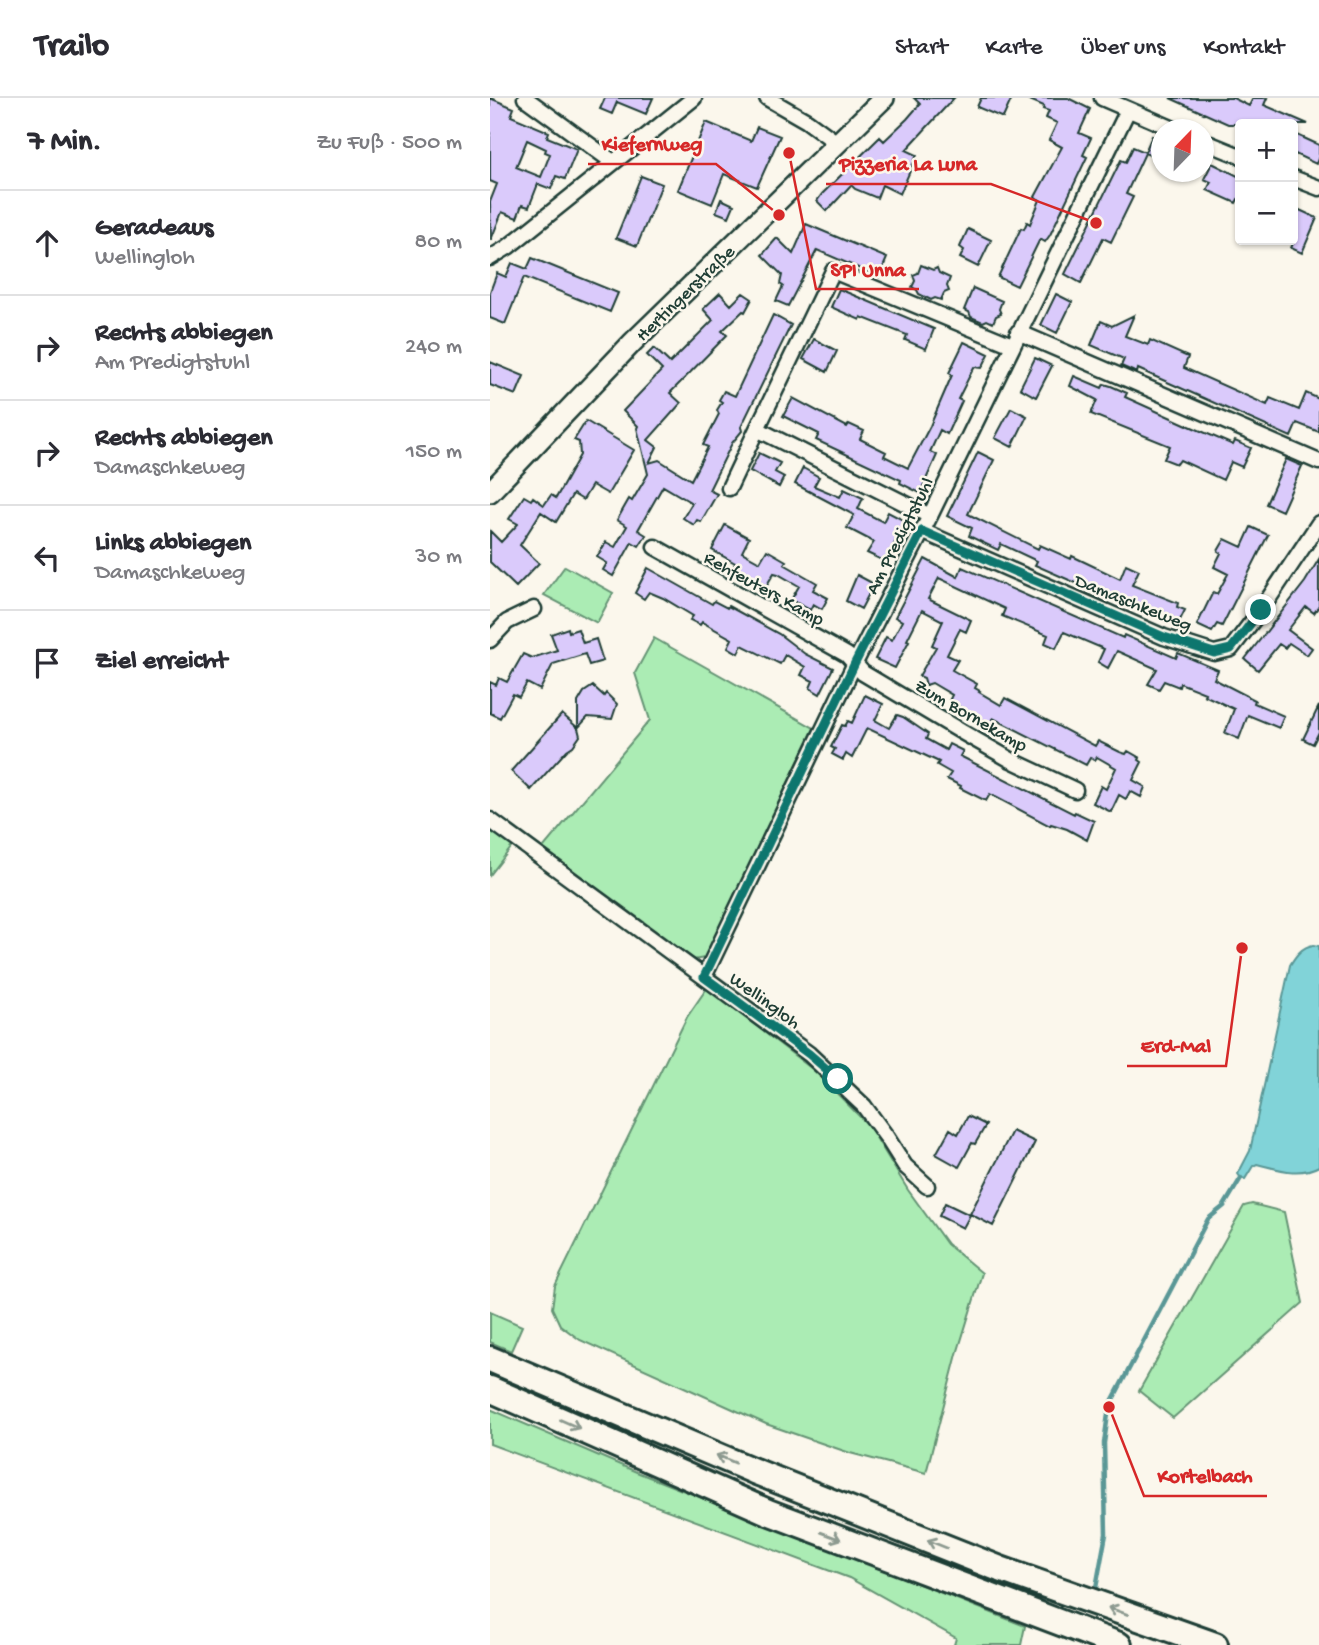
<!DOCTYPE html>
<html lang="de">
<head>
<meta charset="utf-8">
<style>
	:root { --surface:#fff; --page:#f7f7f7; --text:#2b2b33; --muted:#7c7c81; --line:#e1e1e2 }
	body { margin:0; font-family:"Gochi Hand",sans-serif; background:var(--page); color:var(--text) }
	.controls { position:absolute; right:21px; top:21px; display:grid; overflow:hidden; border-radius:7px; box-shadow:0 2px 5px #0004 }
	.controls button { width:63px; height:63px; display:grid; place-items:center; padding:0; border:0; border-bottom:2px solid var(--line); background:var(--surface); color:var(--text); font:35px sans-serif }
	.compass { position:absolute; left:661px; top:21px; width:63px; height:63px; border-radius:50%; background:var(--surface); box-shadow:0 2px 5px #0004; rotate:23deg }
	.stop { position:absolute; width:21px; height:21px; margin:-16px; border:5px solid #0f766e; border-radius:50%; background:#fff }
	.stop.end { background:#0f766e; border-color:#fff; box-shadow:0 2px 7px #0008 }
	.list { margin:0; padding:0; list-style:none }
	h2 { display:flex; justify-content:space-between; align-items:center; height:91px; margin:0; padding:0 28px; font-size:30px }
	h2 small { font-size:23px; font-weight:400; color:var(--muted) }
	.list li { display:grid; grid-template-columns:46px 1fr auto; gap:21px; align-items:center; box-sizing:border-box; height:105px; padding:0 28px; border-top:2px solid var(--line) }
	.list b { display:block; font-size:26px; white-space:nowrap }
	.list p { margin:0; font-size:23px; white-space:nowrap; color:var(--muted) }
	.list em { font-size:23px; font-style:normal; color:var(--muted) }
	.icon { flex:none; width:38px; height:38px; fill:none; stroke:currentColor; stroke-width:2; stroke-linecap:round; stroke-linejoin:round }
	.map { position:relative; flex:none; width:829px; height:1547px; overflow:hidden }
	header { display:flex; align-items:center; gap:42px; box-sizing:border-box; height:98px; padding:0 35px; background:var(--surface); border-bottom:2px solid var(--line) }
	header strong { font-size:33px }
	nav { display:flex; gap:38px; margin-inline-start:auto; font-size:24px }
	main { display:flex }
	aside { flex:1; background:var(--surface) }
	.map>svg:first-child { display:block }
	.green { fill:#abecb4; stroke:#659474; stroke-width:2 }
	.water { fill:#81d3d8; stroke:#5a9796; stroke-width:2 }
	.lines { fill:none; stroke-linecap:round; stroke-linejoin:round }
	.stream { stroke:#5a9796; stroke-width:4.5 }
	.building { fill:#dacafb; stroke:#1f3d34; stroke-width:2; fill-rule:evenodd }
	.street-casing { stroke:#1f3d34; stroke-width:19 }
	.secondary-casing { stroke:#1f3d34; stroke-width:24 }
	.highway-casing { stroke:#1f3d34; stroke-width:30 }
	.street { stroke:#fbf7ec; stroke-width:14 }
	.secondary { stroke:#fbf7ec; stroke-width:19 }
	.highway { stroke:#fbf7ec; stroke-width:24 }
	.oneway { stroke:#8d9a90 }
	.route { stroke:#0f766e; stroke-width:9 }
	.labels { text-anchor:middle; stroke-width:5; stroke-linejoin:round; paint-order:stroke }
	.street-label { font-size:19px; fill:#1f3d34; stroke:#fbf7ec }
	.leader { fill:none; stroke:#d62828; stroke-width:2.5 }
	.callout-dot { fill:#d62828; stroke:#fbf7ec; stroke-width:2.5 }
	.callout-label { font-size:21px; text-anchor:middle; font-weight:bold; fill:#d62828; stroke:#fbf7ec; stroke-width:5; stroke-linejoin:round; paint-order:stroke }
</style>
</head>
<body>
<header>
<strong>Trailo</strong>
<nav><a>Start</a><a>Karte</a><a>Über uns</a><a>Kontakt</a></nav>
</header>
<main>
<aside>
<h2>7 Min.<small>Zu Fuß · 500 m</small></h2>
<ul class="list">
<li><svg class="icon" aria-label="ahead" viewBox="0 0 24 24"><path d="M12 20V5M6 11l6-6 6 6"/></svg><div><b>Geradeaus</b><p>Wellingloh</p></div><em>80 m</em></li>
<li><svg class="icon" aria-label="right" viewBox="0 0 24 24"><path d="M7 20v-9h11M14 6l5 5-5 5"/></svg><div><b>Rechts abbiegen</b><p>Am Predigtstuhl</p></div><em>240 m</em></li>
<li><svg class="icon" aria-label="right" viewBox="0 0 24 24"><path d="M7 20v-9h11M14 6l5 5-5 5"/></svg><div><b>Rechts abbiegen</b><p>Damaschkeweg</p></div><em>150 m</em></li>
<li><svg class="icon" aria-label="left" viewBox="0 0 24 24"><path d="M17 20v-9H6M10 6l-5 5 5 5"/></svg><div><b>Links abbiegen</b><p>Damaschkeweg</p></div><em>30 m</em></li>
<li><svg class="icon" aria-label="arrive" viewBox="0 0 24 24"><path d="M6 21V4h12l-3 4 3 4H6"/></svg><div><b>Ziel erreicht</b></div></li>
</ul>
</aside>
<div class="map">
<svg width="829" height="1547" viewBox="0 0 829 1547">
	<rect width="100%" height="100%" fill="#fbf7ec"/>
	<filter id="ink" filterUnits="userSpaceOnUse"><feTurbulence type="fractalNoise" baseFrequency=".0143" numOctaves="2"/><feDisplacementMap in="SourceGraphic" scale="14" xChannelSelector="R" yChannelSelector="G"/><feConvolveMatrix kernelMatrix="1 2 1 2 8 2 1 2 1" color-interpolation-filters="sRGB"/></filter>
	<g filter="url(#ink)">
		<path class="green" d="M75 468 123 495 107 525 54 497Z
			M164 540 324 630 215 860 203 862 53 750 160 622 145 575Z
			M0 728 24 746 0 777Z
			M217 890 326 974 379 1028 418 1092 457 1146 492 1175 467 1256 436 1375 360 1355 276 1326 90 1242 70 1227 62 1210 65 1188 197 919Z
			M762 1106 794 1114 813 1205 683 1320 649 1293 754 1108Z
			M0 1214 32 1228 21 1253 0 1244Z
			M0 1311 149 1375 535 1528 531 1547H464L466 1540 359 1480 0 1346Z"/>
		<path class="water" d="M823 847 829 848V1068C809 1079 788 1071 767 1066L763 1068 755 1081 751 1080 748 1076 760 1053 800 867C806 857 812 849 823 847Z"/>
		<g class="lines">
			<path class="stream" d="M605 1495 616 1436 614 1345 619 1309 718 1121 734 1108 751 1080"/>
		</g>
		<path class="building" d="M0 0 24 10 21 18 59 34 57 39 87 51 75 81 66 78 61 91 48 86 39 109 32 107 27 120 12 114 1 142 0 104 7 86 0 83ZM37 42 56 51 55 54 60 56 51 79 26 69Z
			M115 0H163L156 16 127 4 122 16 110 11Z
			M424 0H464L416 52 427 57 410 96 392 87 387 100 365 91 361 87 337 113 327 103 332 96 390 39 394 43 417 21 430 6Z
			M491 0H522L513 20 487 9Z
			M535 0H578L600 11 589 35 601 40 593 57 597 59 560 137 555 144 550 141 527 188 508 179 531 130 534 131 537 124 540 126 550 102 545 99 572 49 559 42 567 25 556 20 559 13 553 11 554 8Z
			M680 0H743L759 8 763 0H777L774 7 818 26H738Z
			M216 24 261 43 267 29 290 38 267 89 234 76 222 106 188 92Z
			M803 35 829 47V58L826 66 803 55Z
			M662 38 671 42V62L655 55 636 96 643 99 621 144 613 140 591 185 575 176 631 62 636 64 643 49 655 54Z
			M722 65 750 79V102L748 101 746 105 717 92 721 84 714 81Z
			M151 78 172 86 147 148 126 140Z
			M231 101 244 107 239 119 226 114Z
			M803 109 827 120 812 155 801 150 807 136 803 134Z
			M316 126 397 160 389 179 327 152 298 208 286 203 293 188 290 186 292 177 272 157 287 140 303 156Z
			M478 131 501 142 488 169 470 160 474 152 470 149Z
			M42 160 128 195 120 214 34 179 15 226 0 220V194L7 175 16 179 22 165 37 171Z
			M431 167 443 172 447 170 449 175 460 180 457 188 459 193 454 195 451 202 445 200 441 202 429 196 427 192 422 189 425 183 423 177 428 175Z
			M483 190 512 203 509 211 511 216 506 218 503 225 497 222 493 224 481 219 479 214 474 212Z
			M349 191 444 231 436 251 415 242 417 237 371 219 370 222 341 209Z
			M230 195 241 207 253 195 262 201 255 214 253 213 232 233 237 237 180 295 191 305 158 342 167 349 159 365 169 362 201 382 218 349 213 347 229 316 227 312 232 304 229 302 234 293 245 298 283 217 301 227 251 329 252 333 242 345 219 392 227 396 211 424 207 422 204 427 193 420 202 405 173 388 148 432 156 437 149 448 142 444 123 478 113 472 117 465 107 459 116 444 125 449 137 428 127 422 139 401 142 403 158 376 147 330 148 328 133 313 172 272 157 257 164 250 180 265 223 222 213 211Z
			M566 196 582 204 567 235 551 227Z
			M644 217 635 238 658 247 660 242 698 259 694 270 777 307 780 300 809 312 816 295 829 301V334L807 325 801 339 648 271 647 275 631 268 634 261 601 247 611 223 622 228Z
			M324 241 347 253 337 274 313 261Z
			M474 244 499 256 492 270 484 269 468 301 472 303 457 336 450 332 440 354 447 357 430 395 410 385 411 382 326 342 329 336 293 318 303 300 357 329 359 326 374 333 370 341 396 354 394 358 418 370 440 328 462 277 459 275Z
			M545 260 562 268 546 299 530 290Z
			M0 264 34 278 26 297 0 287Z
			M584 278 612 290 614 286 621 288 637 295 635 299 695 326 743 347 745 343 761 350 752 369 741 364 733 382 690 362 687 366 674 361 680 348 601 316 607 302 580 288Z
			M521 310 537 318 522 349 505 340Z
			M96 323 144 352 118 396 102 387 93 402 83 396 66 424 51 414 30 447 49 465 26 489 0 464V433L11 444 28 426 19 421 34 398 41 402 43 399 54 407 61 397 66 400 90 357 89 344 84 342Z
			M488 354 504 362 478 416 548 451 550 447 581 461 582 458 630 481 636 466 649 472 642 487 688 505 687 509 695 512 689 524 681 521 680 524 653 513 652 514 545 467 547 463 511 446 508 452 479 438 482 430 457 418Z
			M269 355 290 365 285 374 294 379 289 389 260 373Z
			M796 361 812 368 792 413 776 406Z
			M313 370 329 379 324 388 350 399 354 391 373 400 368 411 393 424 398 414 415 423 396 464 377 455 384 444 357 430 364 417 305 386Z
			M235 427 259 440 252 454 270 464 277 452 296 463 294 466 327 485 323 492 338 500 332 511 323 506 320 512 301 502 309 488 288 476 284 475 275 490 243 470 245 465 222 452Z
			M761 429 778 437 732 528 727 526 722 534 707 527 723 494 727 496 738 476 724 469 731 455 728 453 735 441 752 449Z
			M435 461 468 479 472 469 633 540 634 537 686 560 688 555 728 572 724 581 765 602 764 605 794 618 789 630 758 617 749 641 735 635 744 611 714 597 715 595 690 585 689 589 674 583 669 591 658 586 667 571 627 553 618 570 608 564 614 551 574 534 566 550 555 545 558 537 512 518 515 511 449 480 438 501 481 522 476 534 470 531 457 557 468 562 462 572 487 586 485 590 490 593 489 594 511 607 515 600 605 648 608 643 630 654 636 656 638 653 650 660 649 662 652 664 643 682 655 689 651 699 640 693 636 701 629 697 621 714 603 705 611 688 616 691 626 670 607 659 605 662 600 660 596 667 503 620 500 626 459 603 462 597 442 585 436 587 434 580 429 578 446 549 442 547 453 523 432 512 417 542 419 543 405 570 385 561 396 539 402 542 412 523 405 519Z
			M829 461V508L824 515 816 509 798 532 822 550 817 557 799 545 795 550 789 546 768 572 755 561 815 484Z
			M158 470 222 506 224 503 237 510 238 508 289 536 315 556 343 570 330 596 320 590 323 583 311 577 315 569 295 557 290 566 252 547 248 555 238 549 242 541 212 524 210 527 200 522 203 518 173 500 159 494 154 501 145 495Z
			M367 477 384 486 371 511 356 503Z
			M78 530 79 534 88 531 93 545 106 541 113 563 99 567 95 556 63 566 50 592 37 585 29 599 23 596 10 620 0 615V584L6 587 9 580 17 584 33 556 42 560 67 552 61 536Z
			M103 588 114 598 116 595 127 606 122 621 98 619 88 630V604L94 594Z
			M375 597 393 606 385 622 399 630 407 617 413 619 438 636 436 641 456 652 459 646 473 653 470 658 584 716 585 714 604 723 597 742 577 731 561 726 560 728 500 696 496 703 470 690 471 688 457 681 461 675 447 667 449 664 377 630 362 660 356 656 353 662 342 656 345 651 341 649 352 627 355 628 358 623 362 625Z
			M829 608V634L823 646 813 641Z
			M72 616 88 630 90 638 83 648 77 652 41 692 21 673Z
			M478 1018 496 1027 485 1046 482 1045 469 1069 446 1056 460 1031 468 1036Z
			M522 1033 545 1044 503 1128 480 1116Z
			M455 1105 480 1117 473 1130 449 1118Z"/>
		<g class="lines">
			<defs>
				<path id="street" d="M35 0 123 64
					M277 0 317 23 347 45
					M612 0 686 32
					M713 43 750 58
					M803 80 829 90
					M0 160 18 149 204 0
					M528 234 829 364
					M239 390 267 331
					M440 418 267 331 343 173 522 247
					M432 433 674 539 724 555 741 551 771 512 829 425
					M165 449 357 557 373 575 472 634 521 662 585 692
					M0 542 17 524 44 511
					M0 722 319 956 374 1008 396 1038 415 1068 437 1088
					M214 879 365 565 440 418 638 12"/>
				<path id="secondary" d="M0 394 143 244 394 0"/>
				<path id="highway" d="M0 1261 264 1373 510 1471 725 1547
					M0 1291 278 1414 629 1547"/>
			</defs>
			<use href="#street" class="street-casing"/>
			<use href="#secondary" class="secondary-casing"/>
			<use href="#highway" class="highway-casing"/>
			<use href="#street" class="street"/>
			<use href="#secondary" class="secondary"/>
			<use href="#highway" class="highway"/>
		</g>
		<defs><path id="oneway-shaft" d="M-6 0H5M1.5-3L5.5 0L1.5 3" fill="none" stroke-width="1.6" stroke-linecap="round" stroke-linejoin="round" transform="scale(1.75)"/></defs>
		<g class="oneway">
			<use href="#oneway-shaft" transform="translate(80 1326) rotate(24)"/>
			<use href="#oneway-shaft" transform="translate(236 1361) rotate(-157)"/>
			<use href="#oneway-shaft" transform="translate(341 1438) rotate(21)"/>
			<use href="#oneway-shaft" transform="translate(447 1446) rotate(-158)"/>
			<use href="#oneway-shaft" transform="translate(628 1513) rotate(-160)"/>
		</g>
	</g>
	<g class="lines" filter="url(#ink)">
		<path class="route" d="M348 981 319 956 214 879 365 565 432 433 674 539 724 555 741 551 771 512"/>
	</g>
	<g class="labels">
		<g class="street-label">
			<text transform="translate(194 194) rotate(-44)" y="7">Hertingerstraße</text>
			<text transform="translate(408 437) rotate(-63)" y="7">Am Predigtstuhl</text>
			<text transform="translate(275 489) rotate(29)" y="7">Rehfeuters Kamp</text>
			<text transform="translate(644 503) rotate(22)" y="7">Damaschkeweg</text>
			<text transform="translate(482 616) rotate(30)" y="7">Zum Bornekamp</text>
			<text transform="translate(276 901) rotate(36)" y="7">Wellingloh</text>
		</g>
	</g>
	<path class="leader" d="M289 117L226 66H98M606 125L501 86H336M299 55L326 191H429M752 850L736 968H637M619 1309L654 1398H777"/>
	<g class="callout-dot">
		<circle cx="289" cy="117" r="7"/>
		<circle cx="606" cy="125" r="7"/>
		<circle cx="299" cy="55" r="7"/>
		<circle cx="752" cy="850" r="7"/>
		<circle cx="619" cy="1309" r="7"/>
	</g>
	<g class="callout-label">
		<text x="162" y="52">Kiefernweg</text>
		<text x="418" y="72">Pizzeria La Luna</text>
		<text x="378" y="178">SPI Unna</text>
		<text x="686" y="954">Erd-Mal</text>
		<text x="715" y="1384">Kortelbach</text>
	</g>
</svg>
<div class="controls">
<button>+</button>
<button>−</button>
</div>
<svg class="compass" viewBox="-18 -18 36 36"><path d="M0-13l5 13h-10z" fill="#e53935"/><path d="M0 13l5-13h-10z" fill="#7c7c81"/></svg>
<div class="stop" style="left:348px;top:981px"></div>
<div class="stop end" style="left:771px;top:512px"></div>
</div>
</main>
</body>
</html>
